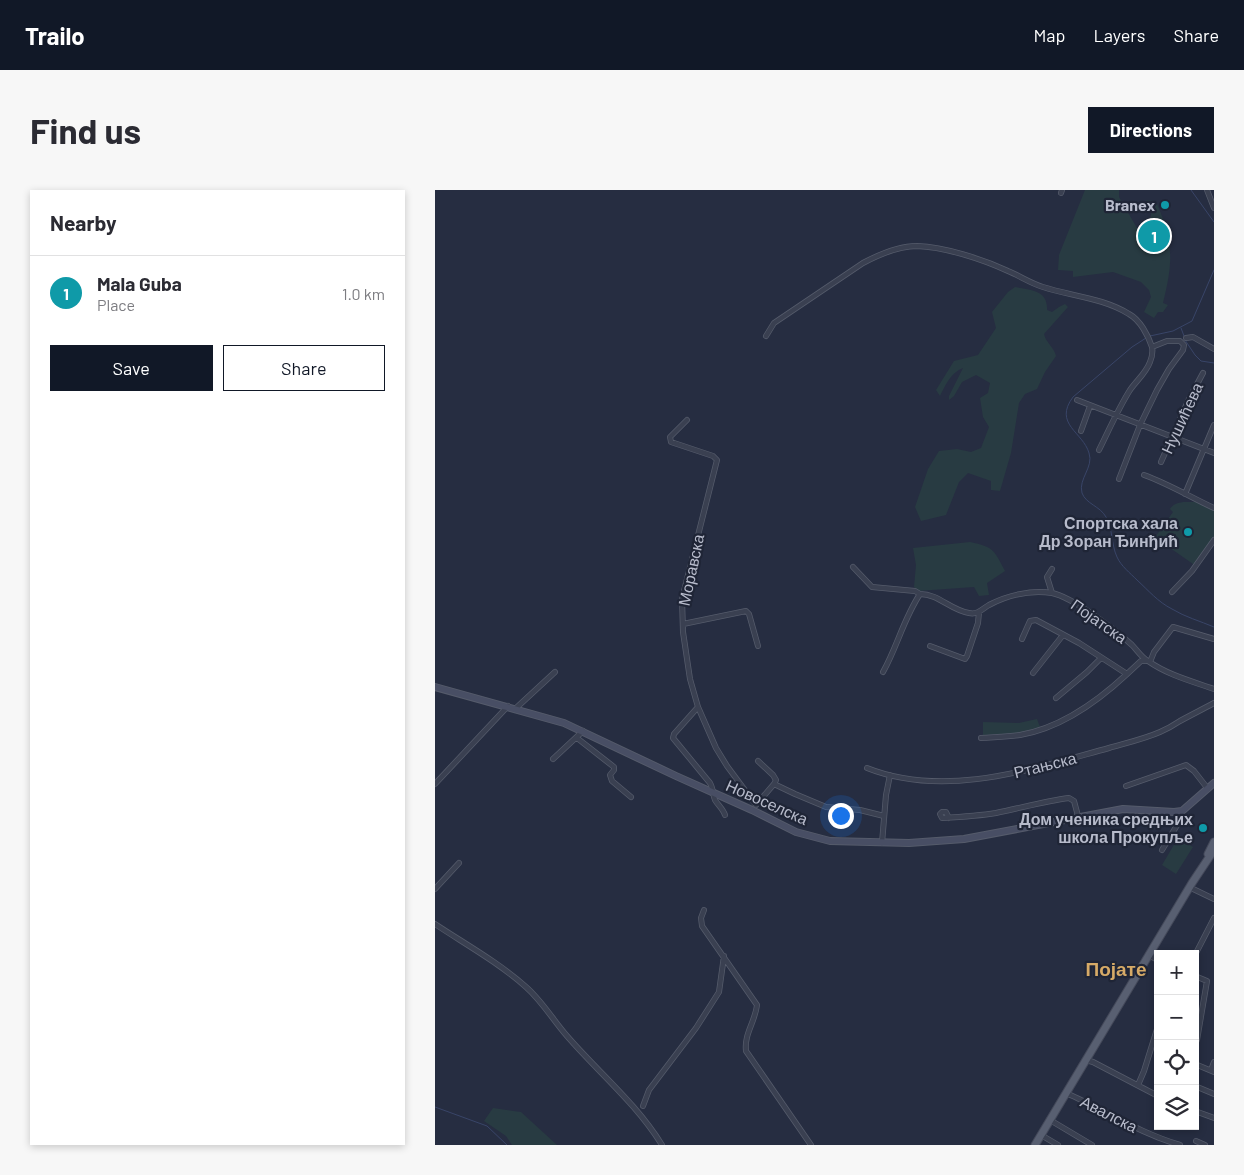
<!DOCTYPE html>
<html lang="en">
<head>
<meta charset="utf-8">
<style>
	:root { --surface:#fff; --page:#f7f7f7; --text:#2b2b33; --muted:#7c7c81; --line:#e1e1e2; --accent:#111827 }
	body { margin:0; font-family:Barlow,sans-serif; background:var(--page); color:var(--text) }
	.controls { position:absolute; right:15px; bottom:15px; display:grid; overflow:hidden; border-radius:0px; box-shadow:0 2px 8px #0003 }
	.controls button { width:45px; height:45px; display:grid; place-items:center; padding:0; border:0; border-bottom:1px solid var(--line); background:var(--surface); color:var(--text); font:25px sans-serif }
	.you { position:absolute; left:405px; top:625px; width:18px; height:18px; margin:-12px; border:4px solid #fff; border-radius:50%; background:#1a73e8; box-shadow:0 0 0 8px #1a73e833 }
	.badge { display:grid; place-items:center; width:32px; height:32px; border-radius:50%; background:var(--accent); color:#fff; font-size:16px; font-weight:700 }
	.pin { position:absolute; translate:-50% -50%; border:2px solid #fff; box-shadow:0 1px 5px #0006 }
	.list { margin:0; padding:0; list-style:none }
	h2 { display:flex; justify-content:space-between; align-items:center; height:65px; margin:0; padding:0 20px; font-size:21px }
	h2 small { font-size:16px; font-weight:400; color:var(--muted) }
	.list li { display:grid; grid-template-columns:32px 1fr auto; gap:15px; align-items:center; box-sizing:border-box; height:75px; padding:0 20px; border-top:1px solid var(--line) }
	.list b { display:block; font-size:19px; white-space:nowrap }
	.list p { margin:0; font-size:16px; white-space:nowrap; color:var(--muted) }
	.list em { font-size:16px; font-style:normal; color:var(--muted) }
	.actions { display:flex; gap:10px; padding:15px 20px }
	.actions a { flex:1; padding:11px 0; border:1px solid var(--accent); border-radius:0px; text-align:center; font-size:18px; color:var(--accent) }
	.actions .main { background:var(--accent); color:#fff }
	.icon { flex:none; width:28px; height:28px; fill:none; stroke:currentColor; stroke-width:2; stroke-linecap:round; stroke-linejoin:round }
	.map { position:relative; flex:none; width:779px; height:955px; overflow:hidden; border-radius:0px }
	header { display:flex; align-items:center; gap:30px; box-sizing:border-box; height:70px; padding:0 25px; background:var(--accent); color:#fff }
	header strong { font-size:24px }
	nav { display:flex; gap:28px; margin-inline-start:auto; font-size:18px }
	.intro { display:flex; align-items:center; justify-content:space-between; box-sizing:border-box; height:120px; padding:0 30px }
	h1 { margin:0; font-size:35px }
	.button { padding:12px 22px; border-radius:0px; background:var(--accent); color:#fff; font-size:18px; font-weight:700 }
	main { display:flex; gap:30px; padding:0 30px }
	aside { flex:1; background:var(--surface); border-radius:0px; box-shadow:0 2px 8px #0003 }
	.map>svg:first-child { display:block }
	.green { fill:#283b42 }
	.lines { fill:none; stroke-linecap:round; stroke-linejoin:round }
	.stream { stroke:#394568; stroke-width:1 }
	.street-casing { stroke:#555b6b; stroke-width:6 }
	.secondary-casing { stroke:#555b6b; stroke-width:8 }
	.primary-casing { stroke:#44495a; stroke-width:9 }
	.street { stroke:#3a4051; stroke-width:4.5 }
	.secondary { stroke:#484e64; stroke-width:6 }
	.primary { stroke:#585f71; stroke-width:7 }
	.culture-dot { fill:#0f9aa8; stroke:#1f2536; stroke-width:2 }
	.labels { text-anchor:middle; stroke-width:4.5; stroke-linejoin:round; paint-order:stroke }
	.poi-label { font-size:16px; font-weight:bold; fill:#b7bbcb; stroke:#1f2536; text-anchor:end }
	.street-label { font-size:16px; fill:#b7bbcb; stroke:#1f2536 }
	.quarter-label { font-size:19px; font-weight:bold; fill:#d6aa67; stroke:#1f2536 }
</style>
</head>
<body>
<header>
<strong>Trailo</strong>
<nav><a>Map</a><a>Layers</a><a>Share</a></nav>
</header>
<div class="intro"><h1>Find us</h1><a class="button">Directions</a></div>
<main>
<aside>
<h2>Nearby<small></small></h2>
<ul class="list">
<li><span class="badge" style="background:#0f9aa8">1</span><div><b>Mala Guba</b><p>Place</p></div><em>1.0 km</em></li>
</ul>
<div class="actions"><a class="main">Save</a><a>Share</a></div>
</aside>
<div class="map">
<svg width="779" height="955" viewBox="0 0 779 955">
	<rect width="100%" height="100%" fill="#262d41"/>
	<path class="green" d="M650 0H684V7L702 38 714 32 717 21 711 10 721 11C738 52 739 69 728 113L733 115 728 122H723L719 128 709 122 716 107 714 100 706 92 678 82 638 87V81L623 80 624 65Z
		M580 97C596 100 613 100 612 120L617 122 624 117 630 114 633 117 609 144C611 153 619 157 621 166L610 182 602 199 590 204 584 213 576 263 565 301 556 300V291L533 283 524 292 511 325 486 331 480 317 493 279 504 261 522 259 536 262 546 258 554 237 548 227 545 208 553 203 555 193 541 185 527 192 519 206 514 210V206L528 178C516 182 510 196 505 206L501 200 519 171 543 165 561 138 557 122 573 102Z
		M748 312H762L779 320V347L761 373 758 374 718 346V344L721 346 738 322 735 319C738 314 743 313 748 312Z
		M535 352C559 357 559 360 570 381L552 393 554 405 544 406 539 397 483 401 479 397 481 375 478 358Z
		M602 529 605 537 585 543 548 545V532L584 533Z
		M743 648 758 657 741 684 727 675Z
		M58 918 86 922 122 955H77L71 946 49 931Z"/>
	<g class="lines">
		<path class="stream" d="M756 0 779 32
			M746 138 749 146
			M715 146 738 141 757 131 779 80
			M711 148 697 157 638 207C618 234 648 242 654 263 659 277 643 289 647 303 651 314 665 316 671 327 678 339 676 354 682 367 686 376 695 383 702 390 713 400 723 412 737 419 750 427 765 431 779 437
			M750 150 760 165 766 171 779 173
			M0 917 52 936 72 955"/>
		<defs>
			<path id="street" d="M772 0 779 18
				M626 3 627 0
				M331 146 339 133 428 73C445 64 463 56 482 56 510 57 547 69 573 81 585 86 595 93 608 97 636 106 668 108 694 124 705 130 713 145 717 157 718 162 717 167 715 172 711 183 702 190 695 200 683 219 674 240 664 260
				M751 148 758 147 779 159
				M642 210 779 263
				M252 230 235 247 236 252 278 266 282 270 247 409 248 442 255 489 263 517 281 558 292 576 321 615
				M646 241 655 216
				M726 272 753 211 768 183
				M709 285C734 294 755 307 779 318
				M684 289 705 235 722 200 734 179 748 160 749 155 745 151H732L717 157
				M750 304 779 235
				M418 377 437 397 480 401 485 404
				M737 402 757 381 779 350
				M617 403 612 387 617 379
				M248 434 311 421 314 424 323 456
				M587 449 595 431 601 430 644 453 692 484 706 471H711
				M495 456 530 469 532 466 543 433 544 422
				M715 472 719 462 738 437 779 449
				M448 482C462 457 469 428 485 404 504 404 515 420 534 423 543 425 547 419 554 415 573 405 596 400 617 403 637 407 681 440 697 455 702 460 706 467 713 471 733 485 756 491 779 499
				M598 483 628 445
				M621 508 652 482 666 468
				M263 517 239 544 238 548 275 593C278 598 278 605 280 610 283 615 288 619 290 625
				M80 519 120 482
				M142 548 179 577V580L175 585 177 591 196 607
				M546 548C559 547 572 547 585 545 626 538 662 512 692 484
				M118 569 148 541
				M432 578C510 609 597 579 674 558 691 553 709 549 725 542 732 539 739 535 745 531 756 525 768 519 779 513
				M0 594 73 516
				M339 594 360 604 391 617 425 620 449 626
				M691 596 751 575 759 581 773 599
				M321 615 339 594 341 590 338 585 323 571
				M514 628 511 622H507L505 624 507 628C525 627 543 626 561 623 586 618 610 611 634 608L639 611 643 626
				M447 653 451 605 455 585
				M727 660 744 632 747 621
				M754 697 779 709
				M0 699 24 673
				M269 720 266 728 267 736 322 815C320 832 309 844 311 861L376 955
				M0 734C30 754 63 772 91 797 107 811 118 830 132 846 164 883 201 913 227 955
				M713 765 723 770
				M760 765 779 728
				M760 786 772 791 762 850
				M651 870 658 872 723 906
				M760 874 779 882
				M776 880 779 872
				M703 895 709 881 723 836
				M760 896 779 904
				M631 903C670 920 704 943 745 955
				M208 916 214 900 261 838 284 802 289 766
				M760 921 779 928
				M615 930 657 955
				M606 945 623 955
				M761 951 770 955"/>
			<path id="secondary" d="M0 497 129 533 241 586 317 620 361 642 395 651 474 653 529 649 688 619 739 622 747 621 779 593"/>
			<path id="primary" d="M773 664 779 652
				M600 955 757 693 779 660"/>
		</defs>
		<use href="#street" class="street-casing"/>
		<use href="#secondary" class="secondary-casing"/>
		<use href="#primary" class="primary-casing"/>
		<use href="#street" class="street"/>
		<use href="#secondary" class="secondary"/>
		<use href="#primary" class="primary"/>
	</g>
	<g class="culture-dot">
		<circle cx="730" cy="15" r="5"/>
		<circle cx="753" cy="342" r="5"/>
		<circle cx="768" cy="638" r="5"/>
	</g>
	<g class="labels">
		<g class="poi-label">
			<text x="720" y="21">Branex</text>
			<text x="743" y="339">Спортска хала<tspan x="743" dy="18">Др Зоран Ђинђић</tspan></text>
			<text x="758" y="635">Дом ученика средњих<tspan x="758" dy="18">школа Прокупље</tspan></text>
		</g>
		<g class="street-label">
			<text transform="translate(747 228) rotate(-65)" y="6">Нушићева</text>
			<text transform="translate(256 380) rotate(-78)" y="6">Моравска</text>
			<text transform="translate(664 431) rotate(35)" y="6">Појатска</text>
			<text transform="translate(610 575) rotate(-14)" y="6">Ртањска</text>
			<text transform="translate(332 612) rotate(24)" y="6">Новоселска</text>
			<text transform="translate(674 924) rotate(27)" y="6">Авалска</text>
		</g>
		<g class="quarter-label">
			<text x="681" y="786">Појате</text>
		</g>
	</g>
</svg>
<div class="controls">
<button>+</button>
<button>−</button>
<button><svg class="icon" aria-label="locate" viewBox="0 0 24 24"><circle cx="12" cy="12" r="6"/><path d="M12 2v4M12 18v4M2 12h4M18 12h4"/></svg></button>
<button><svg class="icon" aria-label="layers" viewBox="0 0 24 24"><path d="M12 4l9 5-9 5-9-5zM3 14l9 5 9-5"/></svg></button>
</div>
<div class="you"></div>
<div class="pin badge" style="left:719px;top:46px;background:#0f9aa8">1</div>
</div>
</main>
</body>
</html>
